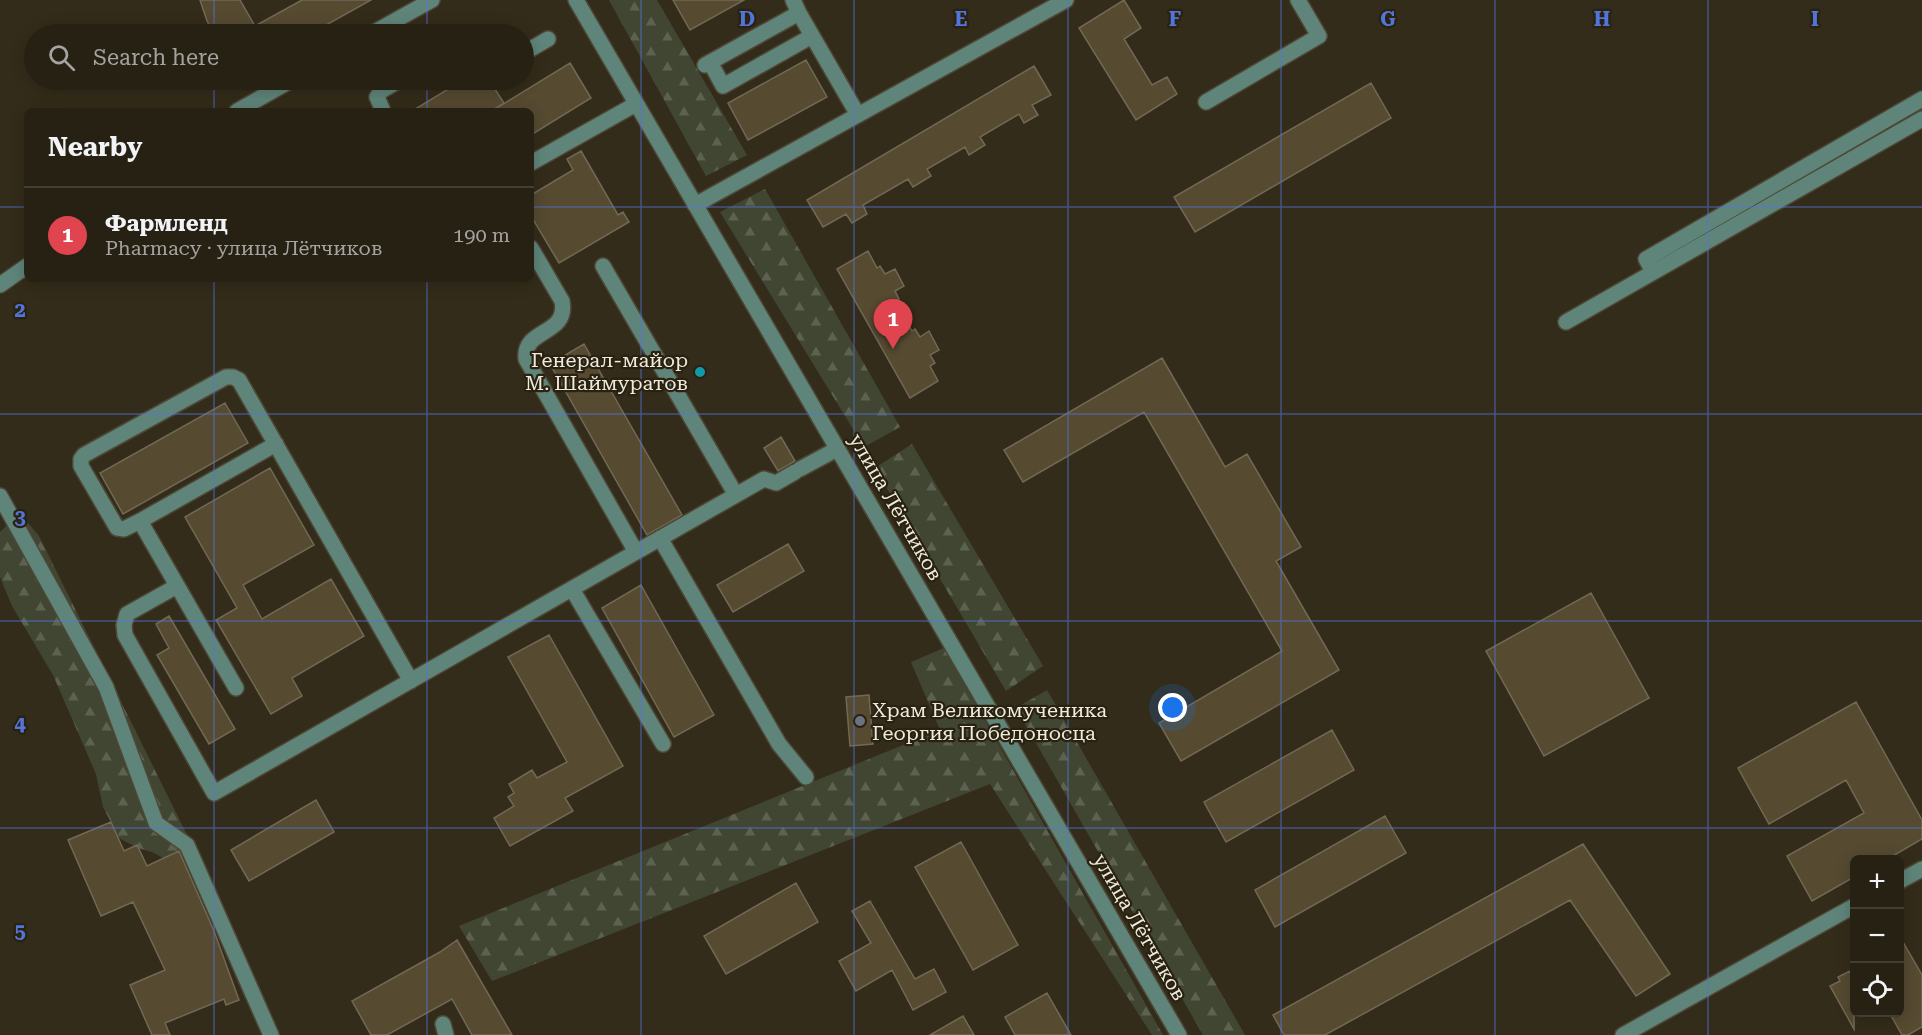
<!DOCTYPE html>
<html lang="en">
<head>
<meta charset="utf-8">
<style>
	:root { --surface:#272114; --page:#2f291d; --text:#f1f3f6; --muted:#a4a3a0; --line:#433e34; --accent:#bca0f2 }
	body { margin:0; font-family:"Roboto Serif",serif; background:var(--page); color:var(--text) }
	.controls { position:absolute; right:18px; bottom:18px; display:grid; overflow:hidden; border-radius:9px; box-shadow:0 3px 15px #0003 }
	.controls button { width:54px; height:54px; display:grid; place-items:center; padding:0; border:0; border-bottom:2px solid var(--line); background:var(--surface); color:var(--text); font:30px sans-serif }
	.you { position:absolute; left:1173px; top:708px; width:21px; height:21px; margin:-15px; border:4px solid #fff; border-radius:50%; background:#1a73e8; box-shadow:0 0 0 9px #1a73e833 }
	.badge { display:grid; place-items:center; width:39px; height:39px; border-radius:50%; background:var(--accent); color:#fff; font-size:20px; font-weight:700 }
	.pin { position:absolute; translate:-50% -50px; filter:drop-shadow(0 2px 3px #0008) }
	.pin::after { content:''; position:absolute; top:32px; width:21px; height:18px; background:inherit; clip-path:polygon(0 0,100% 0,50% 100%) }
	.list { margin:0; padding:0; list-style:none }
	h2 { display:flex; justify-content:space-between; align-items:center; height:78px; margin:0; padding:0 24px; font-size:26px }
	h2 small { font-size:20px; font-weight:400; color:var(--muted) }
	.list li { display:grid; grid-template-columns:39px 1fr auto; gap:18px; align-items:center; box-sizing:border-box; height:96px; padding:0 24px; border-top:2px solid var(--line) }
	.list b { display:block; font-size:22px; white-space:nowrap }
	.list p { margin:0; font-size:20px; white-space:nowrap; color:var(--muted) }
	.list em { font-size:20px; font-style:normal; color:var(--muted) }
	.icon { flex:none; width:33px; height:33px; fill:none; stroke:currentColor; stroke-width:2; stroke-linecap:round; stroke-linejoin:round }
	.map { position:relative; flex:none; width:1922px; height:1035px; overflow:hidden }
	.search { position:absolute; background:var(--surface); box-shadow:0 3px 15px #0003; left:24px; top:24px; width:510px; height:66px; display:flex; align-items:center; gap:15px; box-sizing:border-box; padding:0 21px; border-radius:33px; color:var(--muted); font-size:22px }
	.panel { position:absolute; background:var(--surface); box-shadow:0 3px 15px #0003; left:24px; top:108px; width:510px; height:174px; border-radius:9px }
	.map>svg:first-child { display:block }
	.forest { fill:url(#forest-firs) }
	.building { fill:#564a31; stroke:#726955; stroke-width:1.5 }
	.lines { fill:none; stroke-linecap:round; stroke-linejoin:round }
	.minor-casing { stroke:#4e4735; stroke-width:18 }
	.minor { stroke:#5f857a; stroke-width:15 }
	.grid { fill:none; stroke:#5275da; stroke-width:1.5; stroke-opacity:0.55 }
	.culture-dot { fill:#0f9aa8; stroke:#2a2210; stroke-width:2 }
	.worship-dot { fill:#6b7280; stroke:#2a2210; stroke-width:2 }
	.labels { text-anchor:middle; stroke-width:4.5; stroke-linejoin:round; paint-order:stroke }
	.poi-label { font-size:20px; fill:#efeade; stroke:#2a2210; text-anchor:end }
	.street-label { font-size:20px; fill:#efeade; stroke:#2a2210 }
	.grid-label { font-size:20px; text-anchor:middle; font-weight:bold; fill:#5275da; stroke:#2a2210; stroke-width:4.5; stroke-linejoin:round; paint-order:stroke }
</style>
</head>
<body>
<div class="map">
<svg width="1922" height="1035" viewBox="0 0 1922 1035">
	<defs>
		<pattern id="forest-firs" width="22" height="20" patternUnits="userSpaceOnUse" patternTransform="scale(1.5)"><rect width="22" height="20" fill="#414633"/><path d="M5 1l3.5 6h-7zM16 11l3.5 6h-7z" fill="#5d6150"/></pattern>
	</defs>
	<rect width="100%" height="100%" fill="#342c1a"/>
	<path class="forest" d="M609 0H657L747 155 706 176Z
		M765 189 900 427 864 447 720 212Z
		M912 444 1043 666 1006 691 875 468Z
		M22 519 28 523 39 536 192 845 187 855 173 863 152 852 138 848 119 838 103 807 96 774 53 675 12 606 0 577V532L6 526Z
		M944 648 1163 1035H1152L990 784 492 981 459 926 940 730 911 662Z
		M1047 690 1245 1035H1203L1016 708Z"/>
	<path class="building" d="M200 0H240L255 26 302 0H371L310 34H214L207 21Z
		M673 0H744L690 30Z
		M1124 0 1141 28 1124 39 1152 85 1167 77 1177 94 1136 120 1079 28Z
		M806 60 827 97 748 140 728 103Z
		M570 63 591 98 531 135V111H492Z
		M1034 66 1051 95 1032 105 1038 115 1024 123 1019 114 980 137 985 145 969 155 965 147 927 169 931 176 913 187 908 179 863 205 867 214 852 223 846 214 823 227 807 200Z
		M463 80H489L504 103 491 111H412Z
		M1371 83 1391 118 1195 232 1174 197Z
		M581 151 618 215 623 212 629 222 559 263 531 216V195L573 170 567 159Z
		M868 251 877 268 880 266 885 274 895 269 904 286 895 291 899 299 895 301 912 331 915 329 920 337 929 331 939 350 930 355 935 363 930 366 938 381 910 398 837 269Z
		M584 344 682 515 647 535 550 364Z
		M1162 358 1225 467 1247 454 1301 547 1276 561 1339 670 1181 761 1159 723 1282 651 1144 412 1023 482 1004 450Z
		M225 403 248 443 123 514 100 473Z
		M781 437 795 461 778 471 764 448Z
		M270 468 314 545 243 585 262 619 331 579 364 636 292 678 302 696 271 714 216 620 237 608 185 517Z
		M788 544 804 571 733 612 717 585Z
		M641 585 714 715 674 737 602 608Z
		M1591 593 1649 698 1544 756 1486 651Z
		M169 616 235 729 209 744 157 655 169 648 156 624Z
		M549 635 623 766 565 798 573 811 510 846 494 818 514 806 508 797 514 793 509 784 532 770 537 778 567 762 508 657Z
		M869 695 873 744 850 746 846 697Z
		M1856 702 1922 820V839L1886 860H1854V877L1812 901 1787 856 1864 813 1846 780 1769 824 1738 768Z
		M1332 730 1354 770 1226 842 1204 802Z
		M316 800 334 832 249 881 231 850Z
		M1385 816 1406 853 1275 927 1255 890Z
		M111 822 124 851 137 845 147 866 179 851 214 931 239 1000 226 1005 224 999 165 1023 170 1035H152L130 985 165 970 133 902 101 916 68 840Z
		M961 842 1018 945 973 970 915 867Z
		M1583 844 1670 974 1636 996 1570 900 1325 1035H1284L1273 1015Z
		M796 883 818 922 726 974 704 936Z
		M870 901 915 979 934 969 946 992 913 1010 892 970 856 991 839 961 871 943 852 911Z
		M1899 935 1922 975V1027L1908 1035H1902L1889 1012H1899Z
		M457 940 512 1035H472L452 999 387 1035H371L352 1001 440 952Z
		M1850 971 1854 979V1029L1830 986 1840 981 1838 977Z
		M1047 993 1071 1035H1015L1005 1017Z
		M963 1016 974 1035H930Z"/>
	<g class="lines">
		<defs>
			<path id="minor" d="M576 0 1179 1035
				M799 13 858 115
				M371 34 432 0
				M524 53 548 39
				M710 62 723 86 812 36
				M705 65 799 13 793 0
				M1206 102 1319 36 1298 0
				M237 111 292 80
				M383 111 377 97 381 91 400 80
				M531 163 636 104
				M695 205 1066 0
				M531 248 562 301C569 336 522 328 526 359L636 552
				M603 266 736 495
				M1653 272 1646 259 1922 99
				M0 285 27 266
				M1566 322 1922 119
				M800 469 837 449
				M0 496 106 687 156 823 187 845 271 1035
				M140 521 276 444
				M660 538 779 744 806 777
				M177 586 127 614 124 625 125 635 214 793 764 479 776 483 795 472
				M572 589 663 744
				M236 688 140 521 124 529 117 528 81 466V459L84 455 226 377H233L239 380 411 681
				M1900 881 1922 869
				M443 1024 446 1035
				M1623 1035 1854 906"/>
		</defs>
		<use href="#minor" class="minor-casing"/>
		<use href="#minor" class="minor"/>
	</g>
	<path class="grid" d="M214 0V34M427 0V34M641 0V1035M854 0V1035M1068 0V1035M1281 0V1035M1495 0V1035M1708 0V1035M214 80V111M427 80V111M0 207H27M531 207H1922M214 279V1035M427 279V1035M0 414H1922M0 621H1922M0 828H1922"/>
	<circle class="culture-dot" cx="700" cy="372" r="6"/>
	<circle class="worship-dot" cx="860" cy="721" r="6"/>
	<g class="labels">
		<g class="poi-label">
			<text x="688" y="367">Генерал-майор<tspan x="688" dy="23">М. Шаймуратов</tspan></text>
			<text x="872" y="717" text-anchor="start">Храм Великомученика<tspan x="872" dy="23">Георгия Победоносца</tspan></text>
		</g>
		<g class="street-label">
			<text transform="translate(896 507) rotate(60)" y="7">улица Лётчиков</text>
			<text transform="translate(1140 927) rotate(60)" y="7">улица Лётчиков</text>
		</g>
	</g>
	<g class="grid-label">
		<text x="747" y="26">D</text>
		<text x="961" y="26">E</text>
		<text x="1175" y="26">F</text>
		<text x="1388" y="26">G</text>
		<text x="1602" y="26">H</text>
		<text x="1815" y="26">I</text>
		<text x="20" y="317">2</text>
		<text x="20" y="524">3</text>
		<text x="20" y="731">4</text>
		<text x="20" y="938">5</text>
	</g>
</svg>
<div class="controls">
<button>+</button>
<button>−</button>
<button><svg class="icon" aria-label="locate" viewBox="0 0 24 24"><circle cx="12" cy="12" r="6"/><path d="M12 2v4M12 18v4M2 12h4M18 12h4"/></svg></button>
</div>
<div class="you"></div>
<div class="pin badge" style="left:893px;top:349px;background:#e0444e">1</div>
<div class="search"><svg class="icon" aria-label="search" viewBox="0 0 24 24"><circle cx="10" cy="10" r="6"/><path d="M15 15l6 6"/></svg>Search here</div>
<section class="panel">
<h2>Nearby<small></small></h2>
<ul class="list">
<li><span class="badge" style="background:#e0444e">1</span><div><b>Фармленд</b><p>Pharmacy · улица Лётчиков</p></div><em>190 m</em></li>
</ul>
</section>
</div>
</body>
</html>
